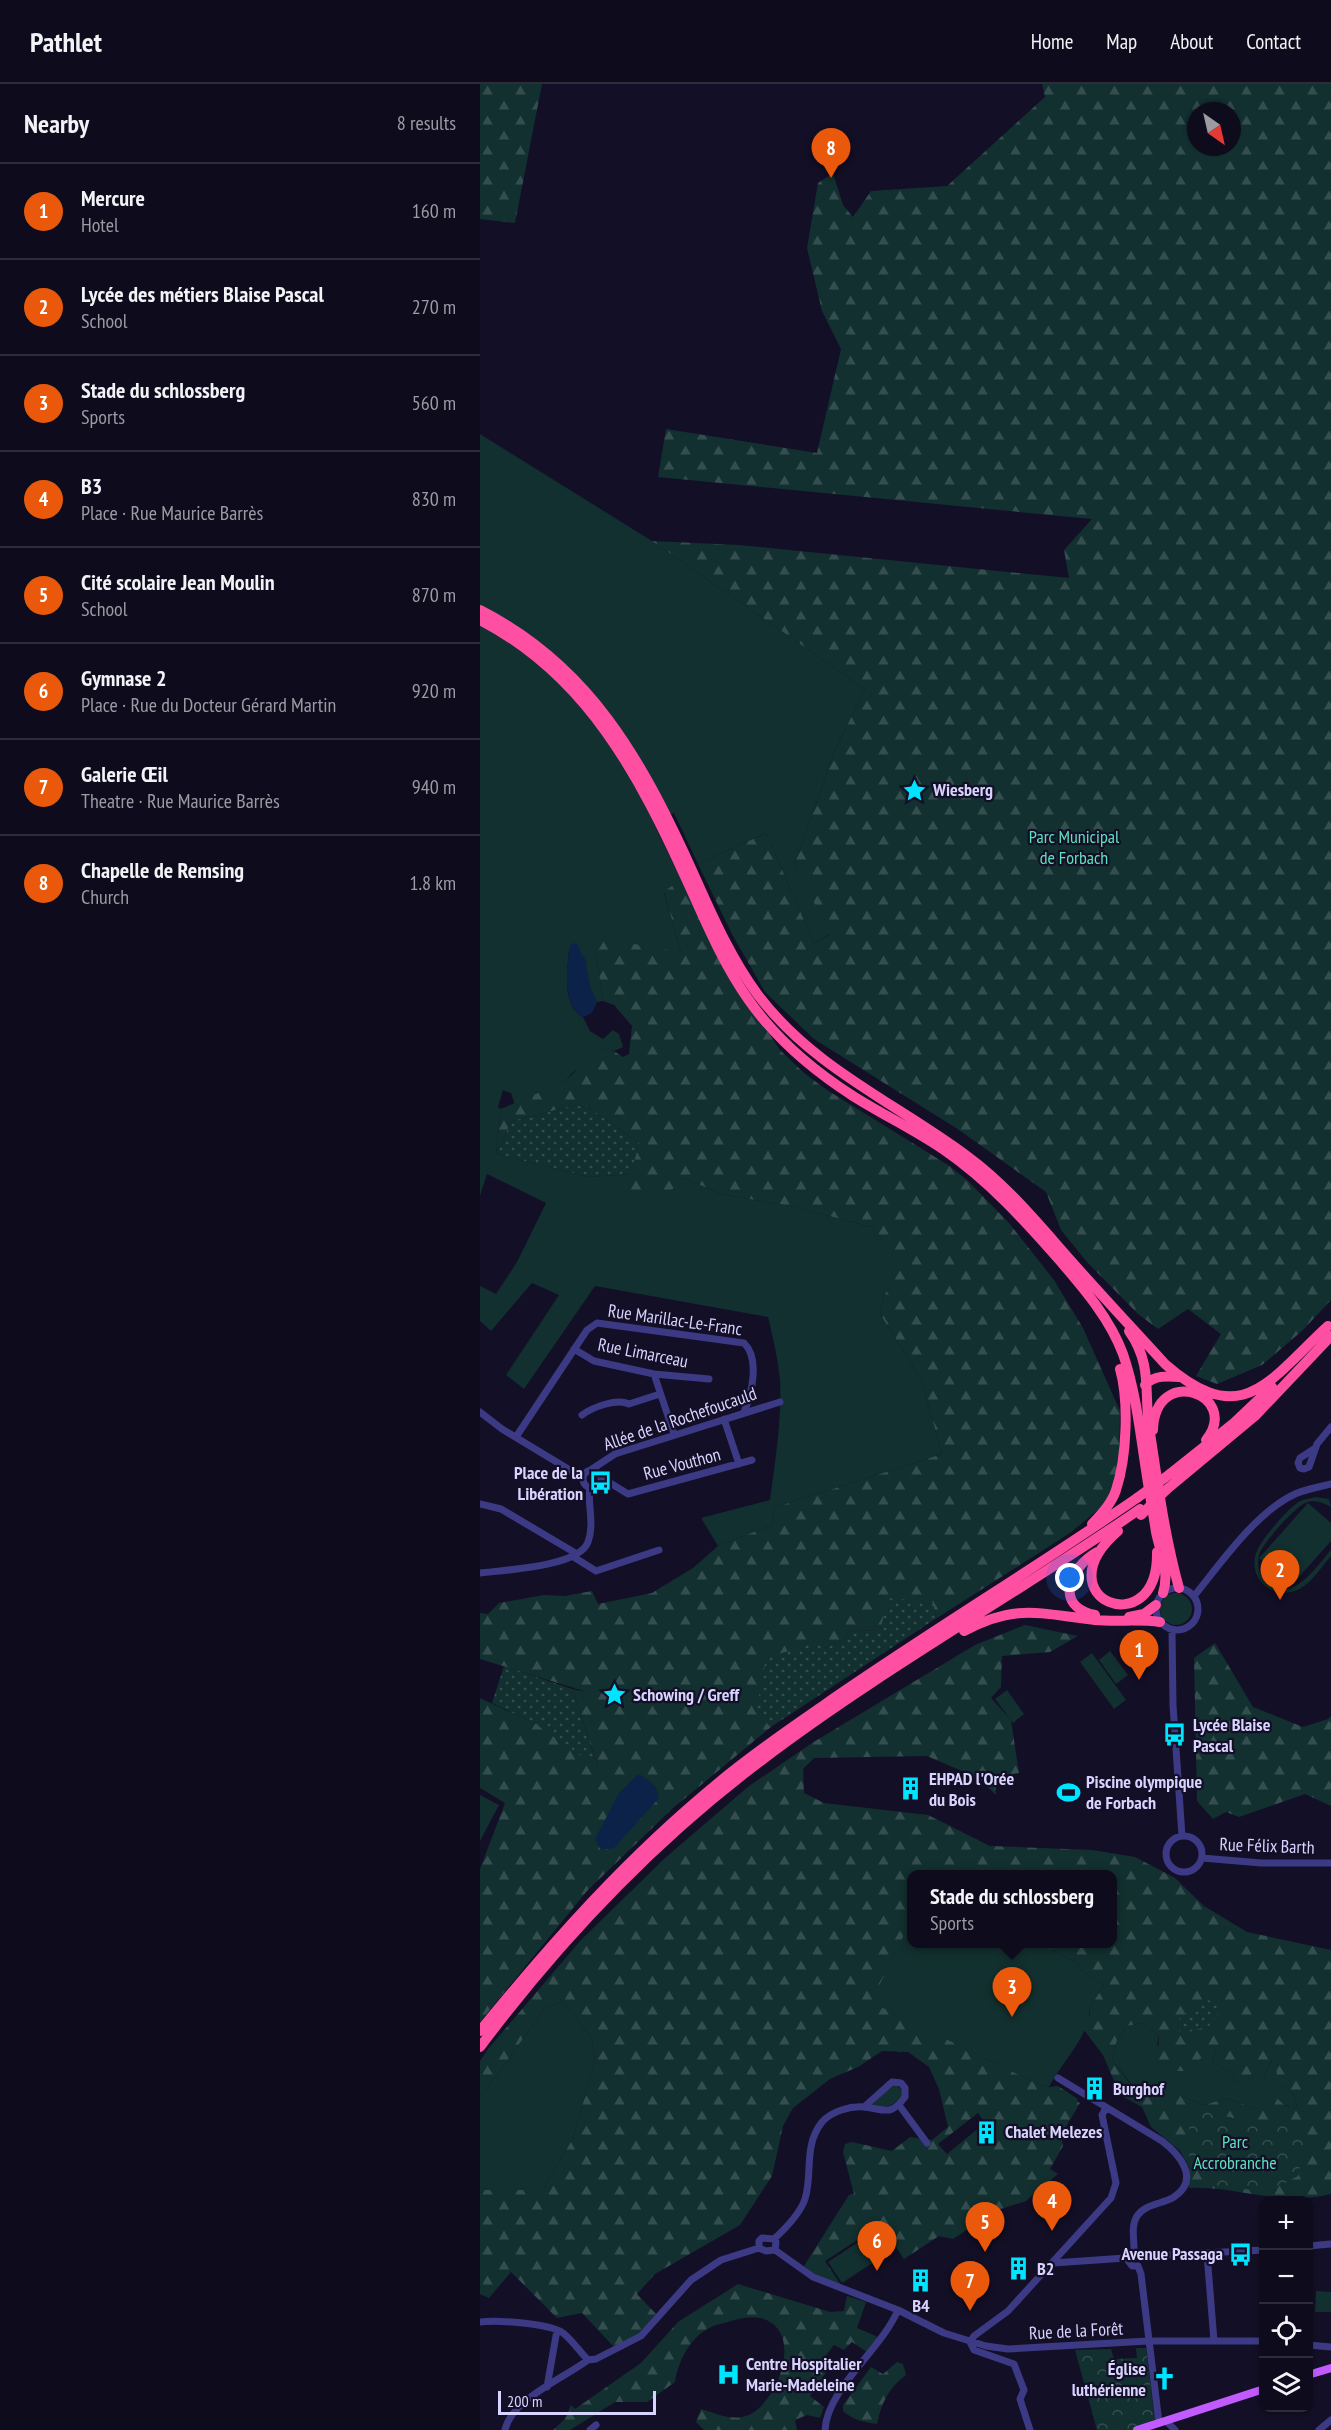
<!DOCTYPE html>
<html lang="en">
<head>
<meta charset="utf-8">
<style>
	:root { --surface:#0e0b1c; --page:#171425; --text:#f1f3f6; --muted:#9b9ba3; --line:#2e2b3b; --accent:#ea580c }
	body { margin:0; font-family:"PT Sans Narrow",sans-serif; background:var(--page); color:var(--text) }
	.controls { position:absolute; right:18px; bottom:18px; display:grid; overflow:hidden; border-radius:12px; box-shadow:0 2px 4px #0004 }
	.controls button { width:54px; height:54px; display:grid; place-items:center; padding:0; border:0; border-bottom:2px solid var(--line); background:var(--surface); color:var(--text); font:30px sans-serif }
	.compass { position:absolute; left:707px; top:18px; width:54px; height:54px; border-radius:50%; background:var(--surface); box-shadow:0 2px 4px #0004; rotate:146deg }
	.scale { position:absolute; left:18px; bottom:15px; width:158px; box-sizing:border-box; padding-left:6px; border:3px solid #d9d4ff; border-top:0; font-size:16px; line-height:21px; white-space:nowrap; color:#d9d4ff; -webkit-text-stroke:4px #130f26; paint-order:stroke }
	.you { position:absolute; left:590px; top:1494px; width:21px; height:21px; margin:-15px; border:4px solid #fff; border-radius:50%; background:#1a73e8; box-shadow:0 0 0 9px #1a73e833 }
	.badge { display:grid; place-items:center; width:39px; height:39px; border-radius:50%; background:var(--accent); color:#fff; font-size:20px; font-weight:700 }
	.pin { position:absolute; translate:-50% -50px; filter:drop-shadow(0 2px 3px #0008) }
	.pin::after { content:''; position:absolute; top:32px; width:21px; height:18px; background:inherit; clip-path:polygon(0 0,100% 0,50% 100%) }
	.popup { position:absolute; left:427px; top:1786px; width:210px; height:78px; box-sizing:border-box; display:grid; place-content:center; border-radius:12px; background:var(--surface); filter:drop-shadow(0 2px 4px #0005); font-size:20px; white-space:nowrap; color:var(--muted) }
	.popup b { font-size:22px; color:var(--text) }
	.popup::after { content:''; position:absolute; left:50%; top:100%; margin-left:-12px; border:12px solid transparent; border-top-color:var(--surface) }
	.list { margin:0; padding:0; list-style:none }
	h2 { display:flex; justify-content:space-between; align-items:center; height:78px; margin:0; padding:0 24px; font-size:26px }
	h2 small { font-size:20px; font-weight:400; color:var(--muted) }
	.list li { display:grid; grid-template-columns:39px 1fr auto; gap:18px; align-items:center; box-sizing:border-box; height:96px; padding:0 24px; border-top:2px solid var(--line) }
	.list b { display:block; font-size:22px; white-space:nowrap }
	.list p { margin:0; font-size:20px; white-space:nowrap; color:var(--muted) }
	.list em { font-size:20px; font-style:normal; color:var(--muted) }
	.icon { flex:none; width:33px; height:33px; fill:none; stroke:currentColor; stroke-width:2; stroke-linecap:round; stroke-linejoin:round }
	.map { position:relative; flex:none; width:851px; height:2346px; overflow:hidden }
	header { display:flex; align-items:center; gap:36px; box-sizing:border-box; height:84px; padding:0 30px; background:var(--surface); border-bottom:2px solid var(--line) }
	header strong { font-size:28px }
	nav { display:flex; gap:33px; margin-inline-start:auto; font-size:21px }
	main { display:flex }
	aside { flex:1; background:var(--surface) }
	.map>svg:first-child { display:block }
	.grass { fill:#12302f }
	.forest { fill:url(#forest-firs); fill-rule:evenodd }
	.park { fill:url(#park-crowns) }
	.garden { fill:url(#garden-dots) }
	.water { fill:#0c2248 }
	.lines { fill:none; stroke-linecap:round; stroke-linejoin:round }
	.minor { stroke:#3d3a85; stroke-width:7 }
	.major { stroke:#c25bff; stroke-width:8 }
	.highway { stroke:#ff4fa3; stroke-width:10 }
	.highway-bridge { stroke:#ff4fa3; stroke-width:10 }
	.labels { text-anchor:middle; stroke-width:4.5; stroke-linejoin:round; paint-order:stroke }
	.poi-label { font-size:18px; font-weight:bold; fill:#d9d4ff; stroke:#130f26; text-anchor:start }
	.park-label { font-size:18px; fill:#5fe0c0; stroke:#130f26 }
	.street-label { font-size:18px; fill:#d9d4ff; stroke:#130f26 }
</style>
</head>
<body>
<header>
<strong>Pathlet</strong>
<nav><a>Home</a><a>Map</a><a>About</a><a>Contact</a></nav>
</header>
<main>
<aside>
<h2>Nearby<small>8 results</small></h2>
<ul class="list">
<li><span class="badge">1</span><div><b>Mercure</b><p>Hotel</p></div><em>160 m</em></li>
<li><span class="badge">2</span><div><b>Lycée des métiers Blaise Pascal</b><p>School</p></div><em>270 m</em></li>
<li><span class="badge">3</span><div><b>Stade du schlossberg</b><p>Sports</p></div><em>560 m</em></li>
<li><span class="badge">4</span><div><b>B3</b><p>Place · Rue Maurice Barrès</p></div><em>830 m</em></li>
<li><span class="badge">5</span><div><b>Cité scolaire Jean Moulin</b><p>School</p></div><em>870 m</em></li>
<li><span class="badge">6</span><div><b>Gymnase 2</b><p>Place · Rue du Docteur Gérard Martin</p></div><em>920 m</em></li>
<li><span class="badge">7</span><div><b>Galerie Œil</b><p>Theatre · Rue Maurice Barrès</p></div><em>940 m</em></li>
<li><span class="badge">8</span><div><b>Chapelle de Remsing</b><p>Church</p></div><em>1.8 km</em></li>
</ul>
</aside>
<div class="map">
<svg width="851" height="2346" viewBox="0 0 851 2346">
	<defs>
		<pattern id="forest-firs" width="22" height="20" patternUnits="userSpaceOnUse" patternTransform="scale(1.5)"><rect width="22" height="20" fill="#12302f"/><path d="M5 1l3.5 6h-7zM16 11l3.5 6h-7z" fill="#344d4e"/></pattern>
		<pattern id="park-crowns" width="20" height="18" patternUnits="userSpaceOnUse" patternTransform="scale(1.5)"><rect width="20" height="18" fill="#12302f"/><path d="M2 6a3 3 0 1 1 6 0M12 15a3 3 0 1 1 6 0" fill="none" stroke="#344d4e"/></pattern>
		<pattern id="garden-dots" width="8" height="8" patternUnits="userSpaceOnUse" patternTransform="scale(1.5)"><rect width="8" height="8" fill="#12302f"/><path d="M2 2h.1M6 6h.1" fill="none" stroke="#344d4e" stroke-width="1.8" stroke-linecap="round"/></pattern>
	</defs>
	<rect width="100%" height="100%" fill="#130f26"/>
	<path class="grass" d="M0 350 172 457 385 605 355 666 314 782 352 849 334 859 286 749 218 780 194 729 173 738 201 795 184 809 201 868 116 870 123 917 117 918C110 906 105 891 106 877L89 867C87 886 82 923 103 933L110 947 123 955 133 946 139 950 143 963 134 967 124 965 92 989 86 997 35 1021 31 1009 23 1006 18 1023 21 1025 16 1070 110 1093 151 1090 147 1105 204 1094 241 1110 310 1122 392 1143 423 1180 404 1212 400 1230 441 1295 462 1370 293 1424 294 1440 238 1462 221 1434 290 1416C295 1377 302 1336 300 1296 298 1275 293 1254 288 1233L115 1202 44 1305 26 1291 79 1211 52 1199 11 1247 0 1237V1202L16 1210 37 1178 66 1119 7 1090 0 1112Z
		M835 1413 849 1415 851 1423C843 1418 834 1415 825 1419 814 1424 782 1460 779 1471 777 1480 779 1490 785 1497 810 1523 836 1483 851 1466V1472C842 1482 832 1499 819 1505 796 1517 770 1498 775 1473 777 1459 806 1427 817 1419 822 1415 829 1415 835 1413Z
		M828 1419 851 1439V1457L811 1502 779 1474Z
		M680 1525a16 16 0 1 1 32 0a16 16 0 1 1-32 0Z
		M630 1567 648 1591 636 1600 619 1576Z
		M612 1569 646 1616 634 1625 600 1578Z
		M527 1606 544 1630 533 1639 515 1615Z
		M0 1711 19 1721 0 1757Z
		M431 1837 432 1860H560L598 1879 600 1886 624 1901 609 1925C614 1945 578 1984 569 2003L551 1997 390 1918Z
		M83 1917 112 1955 115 1977 93 2054 63 2106H0V2014L66 1923Z
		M662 1939 679 1951 677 1961 711 1981 735 1963 733 1979 753 1990 757 1999 765 1994 783 1995 792 1975 807 1964 802 1974V2000L814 2010 817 2023 812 2024 801 2019 777 2025 746 2014 725 2021 701 2012H667L655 2005 632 1976 637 1956 647 1942Z
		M412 2001 417 2002 422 2006V2011C412 2023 407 2025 392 2021Z
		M394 2152 406 2170 362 2199 348 2178 386 2153Z
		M836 2207 851 2208V2228H835Z"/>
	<path class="forest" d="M0 0H62L35 139 0 135Z
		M562 0H851V1216L823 1246 782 1281 737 1300 716 1292 741 1250 708 1225 678 1245 658 1230 607 1178 581 1146 566 1108 476 1044 334 955 285 908 253 852 218 780 286 749 334 859 351 850 314 782 355 666 385 605 172 457 259 461 589 494 584 466 612 435 178 393 186 345 337 369 361 265 342 227 327 164 338 99 353 89 363 121 373 133 391 107 467 102 565 13ZM716 27H752V63H716Z
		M201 795 238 872 300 966 324 989 347 1006 468 1081 487 1096 529 1139 574 1196 603 1244 640 1327 639 1377 634 1406 619 1425 590 1449 457 1534 452 1518 400 1547 369 1546 365 1555 344 1564 276 1627 291 1643 192 1725 107 1807 0 1938V1785L25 1719 0 1704V1614L56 1640 118 1683 92 1605 107 1608 0 1575V1529L8 1530 19 1519 64 1511 85 1512 112 1507 118 1520 172 1509 213 1484 238 1462 294 1440 293 1424 462 1370 441 1295 400 1230 404 1212 422 1180 392 1143 310 1122 241 1110 204 1094 185 1112 146 1105 159 1059 108 1023 96 1021 32 1037 16 1070 21 1025 86 997 100 982 124 965 134 967 143 973 149 970 152 942 134 921 123 917 116 870 125 855 201 868 184 808Z
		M545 1541 598 1552 570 1568 522 1572 521 1603 511 1614 531 1636 539 1689 515 1692 516 1711 498 1694 447 1672 334 1674 323 1685 324 1709 344 1719 448 1731 510 1762 612 1766 655 1773 695 1794 724 1822 767 1848 851 1866V2110C797 2123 759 2102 709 2104V2083L700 2067 671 2043 662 2023 640 2011 623 1971 604 1946 610 1930 609 1925 624 1901 600 1886 598 1879 560 1860H632V1790H432L431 1837 391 1918 551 1997 569 2003 578 2002 598 2015 597 2017 600 2019 581 2051 583 2062 570 2085 578 2090 546 2117 515 2127 473 2155 459 2152 424 2175 405 2147 385 2151 345 2177 361 2201 337 2193 324 2182 369 2111 374 2110 363 2068 365 2060 372 2058 412 2067 430 2053 452 2056 468 2043 459 2005 449 1983 428 1968 402 1967 378 1983 350 1995 313 2024 303 2042 292 2092 260 2141 175 2190 157 2210 176 2230 159 2250 134 2263 102 2229 77 2234 31 2188 9 2214 0 2210V2106H63L93 2054 115 1977 112 1955 83 1917 66 1923 0 2014V1977L8 1965 101 1856 185 1774 269 1702 332 1659 495 1561ZM662 1939 679 1951 677 1987H708L712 1981 735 1964 733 1979 753 1990 757 1999 766 1994 779 1997 783 1995 792 1975 806 1965 796 1983 797 1992 802 2000 814 2010 817 2023C804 2026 796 2013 789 2004L777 2025 746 2014 725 2021 701 2012H667L654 2005 632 1976 637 1956 647 1942ZM498 2029 505 2039 467 2070 458 2060Z
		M735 1559 773 1623 823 1643 848 1635 851 1632V1722L825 1710 759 1733 746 1728 733 1735 717 1717 714 1574Z
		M258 2200 350 2228 364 2227 367 2212 386 2218 377 2244 398 2253 387 2268 372 2258 364 2266 354 2261 344 2274 351 2281 330 2312 344 2323 340 2334 327 2331 315 2336 317 2346H224L216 2338 221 2325C235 2329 251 2337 266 2332 297 2322 327 2245 280 2234 267 2231 252 2237 240 2240 214 2246 199 2273 195 2298L167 2318H135L90 2346H73L84 2336 91 2321 95 2325 161 2279 198 2238Z
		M417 2278 423 2280 426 2291C409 2303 401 2320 397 2340 385 2338 372 2336 363 2327V2321L391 2283 403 2290Z"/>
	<path class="park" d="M714 2020 743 2032 827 2045 818 2092 788 2108 731 2101 705 2066Z
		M656 2264H666L675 2338 652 2346H617L595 2266 631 2265 634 2275 657 2274Z"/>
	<path class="garden" d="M96 1021 108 1023 159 1059 151 1090 110 1093 16 1070 32 1037Z
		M408 1514 452 1518 457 1534 291 1643 276 1628 286 1574 337 1558 344 1564 365 1555 369 1546 400 1547Z
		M24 1582 92 1605 118 1684 56 1640 12 1619Z
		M728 1916 742 1924 729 1942 702 1950 698 1944 700 1933Z"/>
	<path class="water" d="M94 859 98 861 101 869 105 874 110 903 117 918 112 929 103 933C82 923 87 885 89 867L90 861Z
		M158 1690C169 1696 177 1700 179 1714L134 1764 121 1766 115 1755 139 1709Z"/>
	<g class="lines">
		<path class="minor" d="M94 1265 114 1277 174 1290 229 1295
			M174 1290 194 1350
			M0 1328 22 1345 103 1394
			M102 1331C113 1323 137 1314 149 1320L180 1310
			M244 1335 259 1380
			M36 1353 107 1246 117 1239 264 1259C280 1274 272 1310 264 1328
			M834 1365 820 1374 818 1379 820 1384 824 1385 829 1383 837 1360 851 1343
			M112 1385 135 1370 300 1318
			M103 1395a9 9 0 1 1 18 0a9 9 0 1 1-18 0Z
			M122 1394 148 1410 272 1376
			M0 1420 21 1425 97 1470
			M92 1472 116 1487 179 1466
			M0 1489C24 1486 99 1483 108 1458 115 1439 107 1421 110 1403
			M676 1525a21 21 0 1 1 42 0a21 21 0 1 1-42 0Z
			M714 1512C741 1479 776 1428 815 1410 826 1405 839 1403 851 1400
			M692 1546 693 1621 702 1752
			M686 1770a18 18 0 1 1 36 0a18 18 0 1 1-36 0Z
			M722 1774 781 1779H851
			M578 1994 682 2057C699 2070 721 2095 694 2113 681 2121 666 2119 657 2132 651 2142 654 2154 654 2165
			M419 2021 447 2059
			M294 2155C306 2144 320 2130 325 2115 333 2090 323 2062 342 2038 352 2027 370 2022 384 2023 405 2025 410 2033 425 2013V2004L421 1999 412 1998 384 2023
			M828 2162 851 2160
			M279 2164 286 2167 295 2166 296 2158 294 2155
			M279 2164V2157L282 2154 294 2155
			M295 2166 333 2193 418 2226 464 2249 506 2262 528 2265 668 2257H784
			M727 2170 734 2257
			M665 2172 784 2166
			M646 2174 652 2182H658
			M573 2179 646 2174
			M658 2182 661 2190 679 2339
			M0 2238C17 2236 69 2239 83 2249 92 2256 100 2268 108 2276
			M490 2258 494 2252 528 2227 631 2114 636 2099 622 2031 626 2024
			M490 2258 494 2266 534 2280 544 2306 540 2315 550 2346
			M828 2261 851 2263
			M67 2303 77 2246
			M686 2337 695 2346
			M25 2346C31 2316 84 2294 108 2276L116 2275 161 2252 211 2196 241 2176 279 2164
			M110 2346 116 2341
			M345 2346C347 2305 401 2266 418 2226
			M839 2346 851 2336"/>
		<path class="major" d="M828 2291 851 2284
			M657 2346 784 2305"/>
		<path class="highway" d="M0 526C110 582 161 675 210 782 230 826 249 872 278 911 333 984 416 1019 487 1072 528 1102 560 1142 593 1179 623 1213 654 1246 685 1280 763 1348 789 1296 848 1242
			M0 536C108 592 160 693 208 799 226 838 243 880 268 915 295 954 334 987 373 1012 403 1031 435 1046 464 1066 509 1097 545 1137 581 1178 605 1206 630 1235 643 1270 656 1308 660 1348 666 1386 669 1407 673 1428 676 1448 680 1468 690 1488 683 1509
			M649 1247C674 1282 663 1312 670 1349 678 1401 685 1454 699 1504
			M665 1301C674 1291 687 1292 700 1293
			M673 1346C675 1279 762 1311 726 1356
			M690 1390 754 1339 792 1303
			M686 1406 775 1332 851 1252
			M612 1440C622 1430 632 1419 636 1406 647 1373 649 1317 640 1285
			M638 1447C560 1515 679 1561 677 1468
			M615 1531C573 1522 590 1483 617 1468
			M649 1533 664 1530 676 1521
			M484 1547C537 1519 560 1530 615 1536 637 1538 659 1535 680 1538
			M0 1947C73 1857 149 1772 238 1699 271 1671 308 1646 344 1621 446 1550 554 1485 657 1414
			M0 1963C81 1855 174 1757 282 1676 402 1585 535 1511 660 1425"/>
		<path class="highway-bridge" d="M657 1414 690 1390
			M661 1431 686 1406"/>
	</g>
	<defs>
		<symbol id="sight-bare" viewBox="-9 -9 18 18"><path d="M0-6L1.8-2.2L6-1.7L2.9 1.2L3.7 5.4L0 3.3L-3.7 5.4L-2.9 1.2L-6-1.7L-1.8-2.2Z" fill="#00e5ff" stroke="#130f26" stroke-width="2.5" paint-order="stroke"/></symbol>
		<symbol id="bus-bare" viewBox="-9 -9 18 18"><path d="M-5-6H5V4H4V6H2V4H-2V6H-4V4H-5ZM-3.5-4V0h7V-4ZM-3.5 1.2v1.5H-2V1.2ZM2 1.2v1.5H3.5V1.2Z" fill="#00e5ff" stroke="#130f26" stroke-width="2.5" paint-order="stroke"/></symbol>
		<symbol id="building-bare" viewBox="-9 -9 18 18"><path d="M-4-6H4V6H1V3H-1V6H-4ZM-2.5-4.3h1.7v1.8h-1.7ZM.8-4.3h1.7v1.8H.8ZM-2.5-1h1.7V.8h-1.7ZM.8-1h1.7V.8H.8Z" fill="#00e5ff" stroke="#130f26" stroke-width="2.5" paint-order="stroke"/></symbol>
		<symbol id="stadium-bare" viewBox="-9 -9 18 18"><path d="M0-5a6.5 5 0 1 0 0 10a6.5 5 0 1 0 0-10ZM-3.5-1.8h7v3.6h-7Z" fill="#00e5ff" stroke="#130f26" stroke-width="2.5" paint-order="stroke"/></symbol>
		<symbol id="hospital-bare" viewBox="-9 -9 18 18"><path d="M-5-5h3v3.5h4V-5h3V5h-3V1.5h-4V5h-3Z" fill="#00e5ff" stroke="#130f26" stroke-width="2.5" paint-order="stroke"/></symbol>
		<symbol id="church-bare" viewBox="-9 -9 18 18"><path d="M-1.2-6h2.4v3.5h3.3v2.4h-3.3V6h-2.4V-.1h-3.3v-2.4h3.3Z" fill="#00e5ff" stroke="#130f26" stroke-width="2.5" paint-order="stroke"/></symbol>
	</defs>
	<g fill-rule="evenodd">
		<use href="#sight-bare" x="418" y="690" width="33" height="33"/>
		<use href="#bus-bare" x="104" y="1382" width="33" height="33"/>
		<use href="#sight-bare" x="118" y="1594" width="33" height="33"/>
		<use href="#bus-bare" x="678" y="1634" width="33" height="33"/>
		<use href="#building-bare" x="414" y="1688" width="33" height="33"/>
		<use href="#stadium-bare" x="572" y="1692" width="33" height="33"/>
		<use href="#building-bare" x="598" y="1988" width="33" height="33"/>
		<use href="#building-bare" x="490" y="2032" width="33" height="33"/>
		<use href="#bus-bare" x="744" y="2154" width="33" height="33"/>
		<use href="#building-bare" x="522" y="2168" width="33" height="33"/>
		<use href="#building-bare" x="424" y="2180" width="33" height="33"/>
		<use href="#hospital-bare" x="232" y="2274" width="33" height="33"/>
		<use href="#church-bare" x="668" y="2278" width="33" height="33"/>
	</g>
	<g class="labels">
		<g class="poi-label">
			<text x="453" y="712">Wiesberg</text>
			<text x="103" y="1395" text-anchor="end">Place de la<tspan x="103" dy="21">Libération</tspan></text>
			<text x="153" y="1617">Schowing / Greff</text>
			<text x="713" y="1647">Lycée Blaise<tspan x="713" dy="21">Pascal</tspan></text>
			<text x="449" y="1701">EHPAD l'Orée<tspan x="449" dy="21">du Bois</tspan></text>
			<text x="606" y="1704">Piscine olympique<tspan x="606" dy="21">de Forbach</tspan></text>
			<text x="633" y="2011">Burghof</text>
			<text x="525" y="2054">Chalet Melezes</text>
			<text x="743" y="2176" text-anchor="end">Avenue Passaga</text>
			<text x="557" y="2191">B2</text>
			<text x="441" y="2228" text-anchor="middle">B4</text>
			<text x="266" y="2286">Centre Hospitalier<tspan x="266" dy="21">Marie-Madeleine</tspan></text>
			<text x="666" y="2291" text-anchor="end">Église<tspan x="666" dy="21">luthérienne</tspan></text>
		</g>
		<g class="park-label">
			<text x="594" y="759">Parc Municipal<tspan x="594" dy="21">de Forbach</tspan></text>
			<text x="755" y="2064">Parc<tspan x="755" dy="21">Accrobranche</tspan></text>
		</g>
		<g class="street-label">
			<text transform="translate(195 1236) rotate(8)" y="6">Rue Marillac-Le-Franc</text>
			<text transform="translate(163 1269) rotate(11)" y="6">Rue Limarceau</text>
			<text transform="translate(200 1335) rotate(-19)" y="6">Allée de la Rochefoucauld</text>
			<text transform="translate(202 1380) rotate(-15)" y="6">Rue Vouthon</text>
			<text transform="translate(787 1762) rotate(2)" y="6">Rue Félix Barth</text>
			<text transform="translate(596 2247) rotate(-3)" y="6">Rue de la Forêt</text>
		</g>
	</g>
</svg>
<div class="controls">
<button>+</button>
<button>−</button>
<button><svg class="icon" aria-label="locate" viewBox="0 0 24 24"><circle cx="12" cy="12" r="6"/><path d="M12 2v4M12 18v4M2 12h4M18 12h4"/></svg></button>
<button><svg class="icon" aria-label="layers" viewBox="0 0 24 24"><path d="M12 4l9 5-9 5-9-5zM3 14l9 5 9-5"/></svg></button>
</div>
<svg class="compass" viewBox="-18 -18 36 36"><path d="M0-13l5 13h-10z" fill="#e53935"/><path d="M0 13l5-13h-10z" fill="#9b9ba3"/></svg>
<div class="scale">200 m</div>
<div class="you"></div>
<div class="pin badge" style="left:659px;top:1596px">1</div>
<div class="pin badge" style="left:800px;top:1516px">2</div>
<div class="pin badge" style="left:532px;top:1933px">3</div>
<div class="popup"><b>Stade du schlossberg</b>Sports</div>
<div class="pin badge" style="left:572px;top:2147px">4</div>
<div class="pin badge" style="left:505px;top:2168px">5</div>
<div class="pin badge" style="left:397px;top:2187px">6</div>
<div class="pin badge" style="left:490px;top:2227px">7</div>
<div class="pin badge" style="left:351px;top:94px">8</div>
</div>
</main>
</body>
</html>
